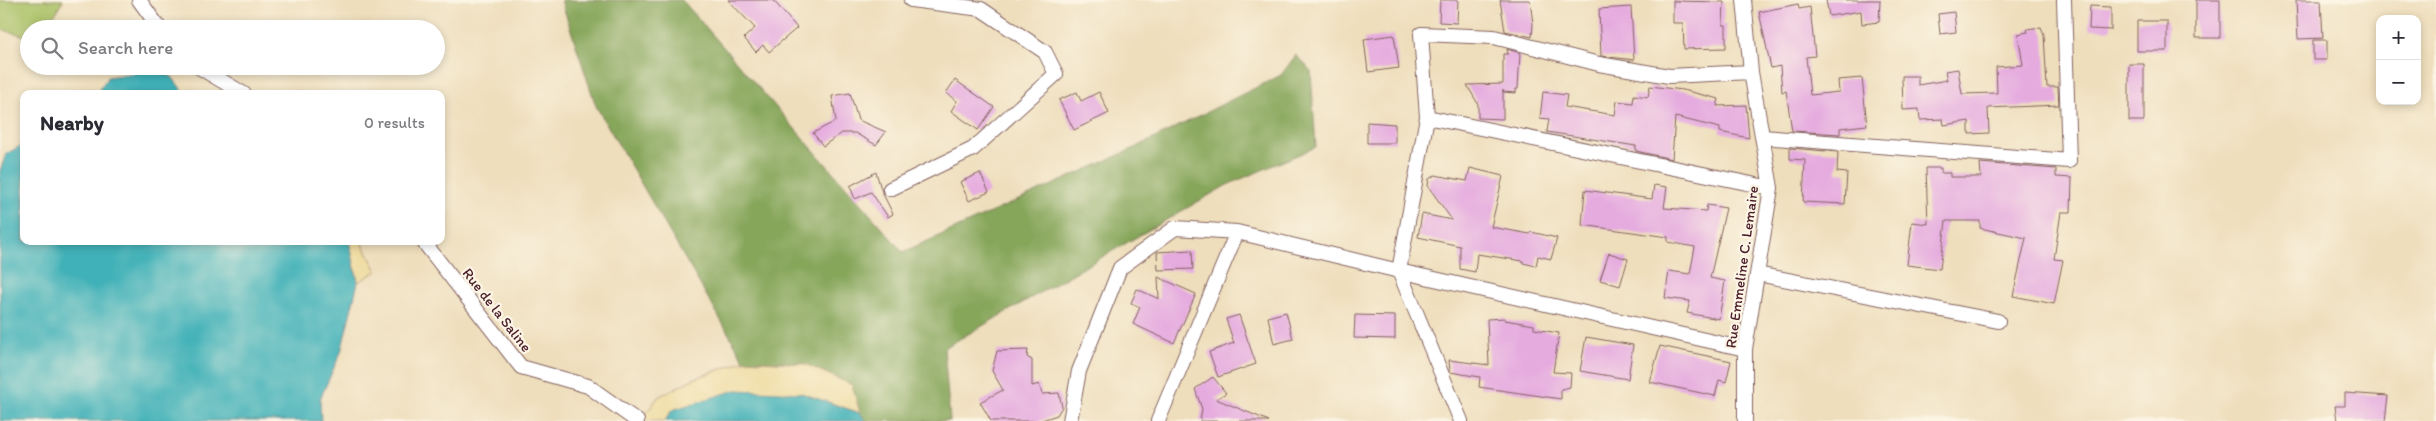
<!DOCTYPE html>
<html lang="en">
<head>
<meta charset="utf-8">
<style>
	:root { --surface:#fff; --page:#f2f2f3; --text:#2b2b33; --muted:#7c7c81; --line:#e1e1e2 }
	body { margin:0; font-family:Itim,sans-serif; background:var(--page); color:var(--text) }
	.controls { position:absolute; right:15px; top:15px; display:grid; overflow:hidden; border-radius:10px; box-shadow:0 2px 8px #0003 }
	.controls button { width:45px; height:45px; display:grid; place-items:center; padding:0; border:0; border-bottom:1px solid var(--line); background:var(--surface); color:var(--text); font:25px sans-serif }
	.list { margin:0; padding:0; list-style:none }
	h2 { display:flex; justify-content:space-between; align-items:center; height:65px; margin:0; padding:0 20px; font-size:21px }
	h2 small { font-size:16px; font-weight:400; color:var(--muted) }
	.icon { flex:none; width:28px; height:28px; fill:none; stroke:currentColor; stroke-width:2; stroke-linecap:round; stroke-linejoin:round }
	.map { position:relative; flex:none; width:2436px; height:421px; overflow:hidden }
	.search { position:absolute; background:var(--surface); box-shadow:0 2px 8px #0003; left:20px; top:20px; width:425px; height:55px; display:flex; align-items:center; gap:12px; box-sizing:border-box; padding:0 18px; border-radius:28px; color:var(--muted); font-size:19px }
	.panel { position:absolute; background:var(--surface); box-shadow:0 2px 8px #0003; left:20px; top:90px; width:425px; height:155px; border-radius:10px }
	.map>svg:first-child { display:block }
	.green { fill:#a8bf64; stroke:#796f48 }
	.forest { fill:#86a65a; stroke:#686242 }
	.sand { fill:#eeda9e; stroke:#9c7c64 }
	.water { fill:#40b1b8; stroke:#456872 }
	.building { fill:#e5abdf }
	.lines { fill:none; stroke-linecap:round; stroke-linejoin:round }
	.street-casing { stroke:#83625e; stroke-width:16 }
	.street { stroke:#fff; stroke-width:14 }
	.labels { text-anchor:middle; stroke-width:4.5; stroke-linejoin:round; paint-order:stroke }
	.street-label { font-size:15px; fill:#4a1f2b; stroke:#fcf5e5 }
</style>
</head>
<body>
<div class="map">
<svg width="2436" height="421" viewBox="0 0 2436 421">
	<rect width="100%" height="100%" fill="#fcf5e5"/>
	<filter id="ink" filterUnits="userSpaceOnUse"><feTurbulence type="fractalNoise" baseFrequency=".02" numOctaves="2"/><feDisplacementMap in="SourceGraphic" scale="10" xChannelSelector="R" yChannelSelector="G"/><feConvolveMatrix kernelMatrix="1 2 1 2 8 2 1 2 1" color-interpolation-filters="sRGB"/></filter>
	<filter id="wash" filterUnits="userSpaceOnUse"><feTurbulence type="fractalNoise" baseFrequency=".0096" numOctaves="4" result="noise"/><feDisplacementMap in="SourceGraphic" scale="20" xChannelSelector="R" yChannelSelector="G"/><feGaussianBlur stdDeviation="1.12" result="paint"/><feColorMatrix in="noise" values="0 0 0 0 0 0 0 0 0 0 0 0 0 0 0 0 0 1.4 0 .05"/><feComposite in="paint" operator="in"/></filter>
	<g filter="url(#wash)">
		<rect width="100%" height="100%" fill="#eedebc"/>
		<path class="green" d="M0 0H63L56 13 39 29H29V37L0 29Z"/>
		<path class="forest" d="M561 0H682L903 252 1139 146 1281 75 1296 55 1311 71 1316 147 1227 185 944 348 950 421H866L860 413 852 385 803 363 744 360 596 106Z"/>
		<path class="sand" d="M349 241H361L377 271 358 282Z
			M747 360 805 364 852 385 860 413 801 393 672 410 665 421H641L658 397 693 379Z"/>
		<path class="water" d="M155 70 172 77 185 94H96L108 77Z
			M24 144V241H349L358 282 341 352 320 399 321 421H0V171L6 154Z
			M736 390 801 393 860 413 866 421H665L672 410Z"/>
		<g id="blocks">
			<path class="building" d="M728 0H773L797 28 769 52 763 45 756 52 744 38 755 28Z
				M1440 0H1458L1457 23 1439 22Z
				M1500 0H1530L1533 24 1532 37 1505 31Z
				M1826 0H1880L1879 22 1862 24 1861 11 1829 16Z
				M2196 0H2220V38H2196Z
				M2296 0H2321L2323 38 2298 39Z
				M1673 1 1724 2 1723 25H1726V48L1684 49 1683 23H1673Z
				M1798 4 1799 9 1810 7 1815 56 1806 57 1810 95 1839 92 1838 80 1862 78 1867 125 1840 128V134L1792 131 1786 91 1782 92 1780 66 1771 68 1759 12Z
				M2090 6 2111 7V30L2089 29Z
				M1631 7 1634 60 1601 56 1599 9Z
				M1954 12 1956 32 1940 34 1938 14Z
				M2137 21H2167V51H2137Z
				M2041 27 2044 35 2047 87H2058L2059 105 1988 108 1989 133 1969 134V121L1944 125 1943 119 1920 120 1919 109 1903 110 1902 76H1918V85L1947 80 1945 71 1958 69 1962 94 1997 93 1996 67 2023 65 2018 34 2028 32 2027 29Z
				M1394 35 1399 68 1368 72 1364 39Z
				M2313 40H2327V60H2313Z
				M1507 49 1520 53 1518 89H1516V93L1503 92V90V119L1478 118V104L1467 85 1503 84V54H1508Z
				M2129 64H2144V121H2129Z
				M955 80 994 107 978 130 951 111 957 101 946 93Z
				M1650 86 1683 90 1719 99 1717 106 1746 105 1749 138 1720 132V128L1675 117 1672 159 1636 151V146L1547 132 1549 119 1540 118 1543 92 1567 95 1565 107 1615 115 1617 101 1633 103 1634 95 1648 97Z
				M1077 92 1081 101 1099 92 1109 113 1074 130 1059 100Z
				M850 93 858 120 886 132 876 145 855 133H842L823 146 813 133 836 121 832 96Z
				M1367 122 1395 124V143H1367Z
				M1790 148 1838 152 1837 172 1847 173 1845 204 1803 202 1805 160 1790 159Z
				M1980 163 2056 169V177L2072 178 2071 212H2061L2054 259 2063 260 2054 304 2013 296 2026 238 1980 228V221H1946L1940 269 1907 265 1912 222 1928 224 1926 168H1941V173H1950V177H1981Z
				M1470 168 1503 176 1491 227 1530 234 1531 232 1557 238 1551 259 1538 256 1536 266 1523 263V261L1477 254 1475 272 1460 269V246L1418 237 1422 214 1452 220 1428 186 1429 179 1435 175 1467 181Z
				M876 172 882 192 893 214 888 217 871 192 855 199 850 186Z
				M980 173 989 192 969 201 960 182Z
				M1654 185 1667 187 1664 208 1706 211 1707 205 1726 208 1710 278 1725 281 1719 319 1687 313 1690 301 1665 298 1669 271 1690 274 1695 247 1668 242V237L1582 225 1585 190 1652 199Z
				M1192 250 1193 269 1158 270 1157 252Z
				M1609 253 1628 259 1620 286 1600 280Z
				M1158 277 1196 294 1174 343 1133 324 1140 307 1131 303 1137 289 1159 299Z
				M1286 312 1293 339 1274 344 1268 317Z
				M1239 315 1256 364 1218 377 1209 352 1234 343 1226 319Z
				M1355 315 1395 316V339L1354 338Z
				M1505 318V320L1534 325V329L1559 333 1553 372 1571 373 1570 387 1561 389V399L1479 387 1480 377 1450 372 1449 360 1489 365 1487 319Z
				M1586 337 1633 345 1628 379 1580 371Z
				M1660 346 1731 361 1726 382 1719 380 1715 396 1650 382Z
				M1028 350 1027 357 1032 360V386L1039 384 1042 394 1059 393 1062 407 1057 415 1039 421H991L980 402 1003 390 992 371 997 351Z
				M1213 377 1226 393 1216 399 1269 421H1200L1202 409 1195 389Z
				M2345 393 2388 396 2385 421H2337L2335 406H2345Z"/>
		</g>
	</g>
	<g filter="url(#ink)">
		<use href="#blocks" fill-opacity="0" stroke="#83625e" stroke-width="1"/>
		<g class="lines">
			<defs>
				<path id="street" d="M139 0 160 29
					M1744 0 1751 72 1771 188 1745 349V421
					M197 66 244 94
					M1427 117 1771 188
					M1762 137 2069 161 2064 0
					M890 189 973 149 1056 74 1045 52 981 9 911 0
					M423 241 521 367 588 386 637 421
					M1757 274 1998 321
					M1070 421 1079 371 1120 268 1175 228 1237 232
					M1158 421 1237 232 1399 271 1745 349
					M1461 421 1399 271 1427 117 1421 34 1494 37 1599 64 1669 76 1751 72"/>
			</defs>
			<use href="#street" class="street-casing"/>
			<use href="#street" class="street"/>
		</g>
	</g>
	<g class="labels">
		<g class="street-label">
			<text transform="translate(1742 267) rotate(-82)" y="5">Rue Emmeline C. Lemaire</text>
			<text transform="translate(497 310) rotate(52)" y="5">Rue de la Saline</text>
		</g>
	</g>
</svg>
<div class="controls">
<button>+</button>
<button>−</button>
</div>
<div class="search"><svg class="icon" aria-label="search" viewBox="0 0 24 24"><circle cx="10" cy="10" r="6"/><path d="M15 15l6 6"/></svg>Search here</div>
<section class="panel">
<h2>Nearby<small>0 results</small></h2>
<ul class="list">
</ul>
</section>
</div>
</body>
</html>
